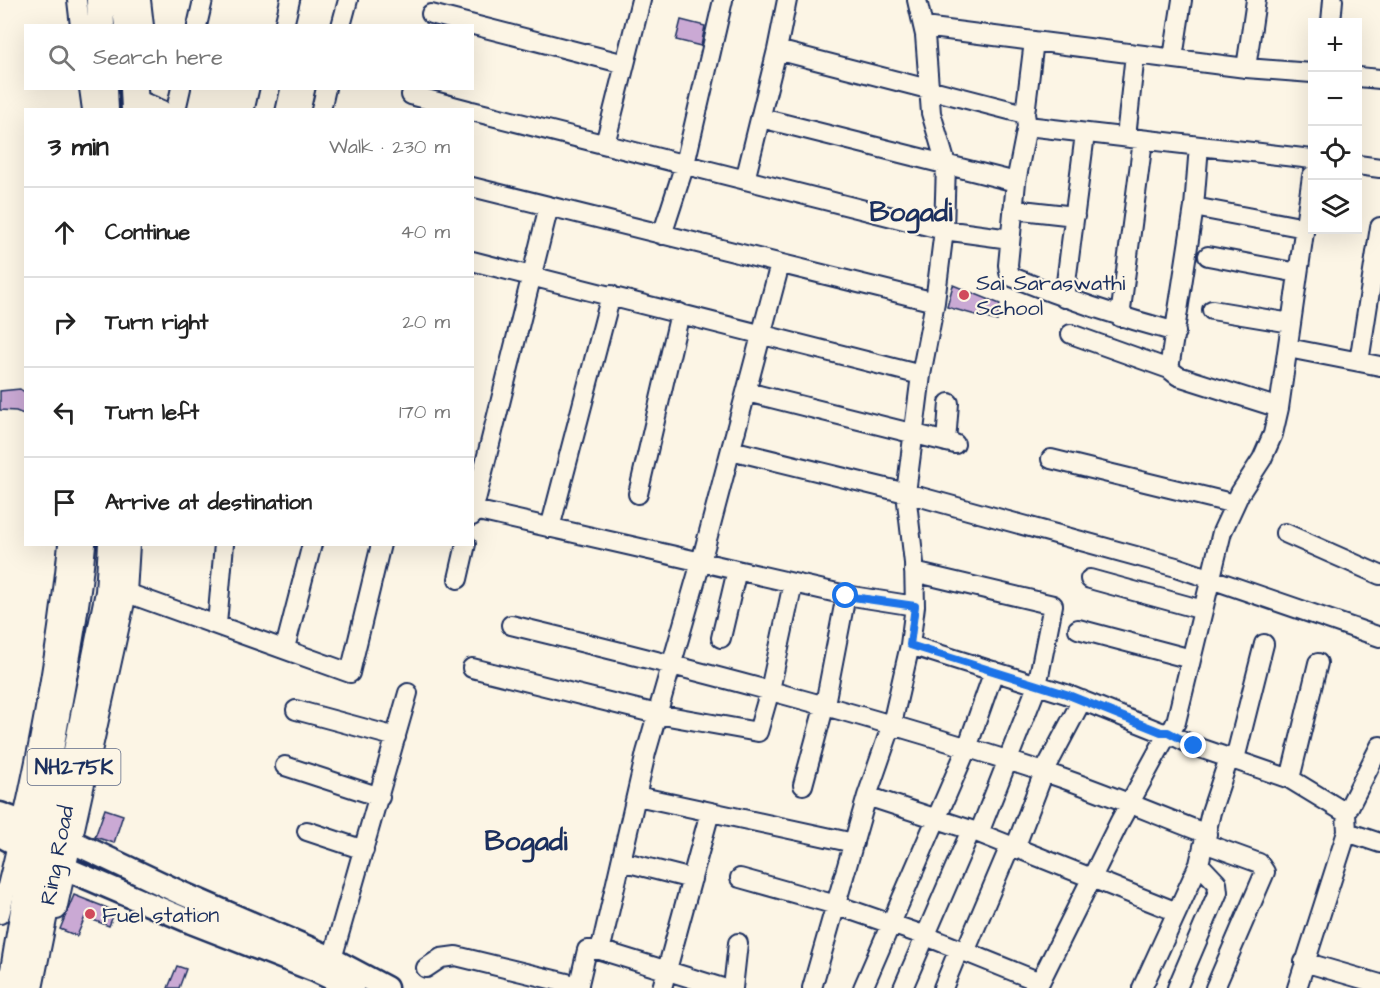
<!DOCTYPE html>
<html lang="en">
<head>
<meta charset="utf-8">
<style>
	:root { --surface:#fff; --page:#f2f2f2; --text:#222; --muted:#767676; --line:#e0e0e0 }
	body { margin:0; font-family:"Architects Daughter",sans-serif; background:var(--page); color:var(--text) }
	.controls { position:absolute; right:18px; top:18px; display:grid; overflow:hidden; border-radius:0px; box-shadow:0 6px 24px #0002 }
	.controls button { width:54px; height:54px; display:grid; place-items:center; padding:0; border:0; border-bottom:2px solid var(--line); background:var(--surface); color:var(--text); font:30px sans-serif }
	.stop { position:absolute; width:18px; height:18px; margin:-14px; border:4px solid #1a73e8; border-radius:50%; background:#fff }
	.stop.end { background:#1a73e8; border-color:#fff; box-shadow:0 2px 6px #0008 }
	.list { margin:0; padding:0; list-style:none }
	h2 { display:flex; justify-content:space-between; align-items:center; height:78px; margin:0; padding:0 24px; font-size:26px }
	h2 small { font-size:20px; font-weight:400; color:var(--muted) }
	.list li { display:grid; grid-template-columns:39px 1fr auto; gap:18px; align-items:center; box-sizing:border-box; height:90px; padding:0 24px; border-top:2px solid var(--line) }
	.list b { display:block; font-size:22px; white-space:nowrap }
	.list em { font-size:20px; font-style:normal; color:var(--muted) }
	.icon { flex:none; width:33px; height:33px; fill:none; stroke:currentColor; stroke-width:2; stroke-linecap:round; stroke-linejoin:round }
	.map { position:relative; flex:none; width:1380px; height:988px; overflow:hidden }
	.search { position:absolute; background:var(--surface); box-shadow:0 6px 24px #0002; left:24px; top:24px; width:450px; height:66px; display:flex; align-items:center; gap:15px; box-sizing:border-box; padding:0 21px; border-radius:0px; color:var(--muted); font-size:22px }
	.panel { position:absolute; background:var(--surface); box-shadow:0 6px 24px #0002; left:24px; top:108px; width:450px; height:438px; border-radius:0px }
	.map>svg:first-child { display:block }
	.building { fill:#caa9d4; stroke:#1b2f5e; stroke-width:1.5 }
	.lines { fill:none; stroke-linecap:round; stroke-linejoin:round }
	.minor-casing { stroke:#1b2f5e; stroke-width:22 }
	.major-casing { stroke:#1b2f5e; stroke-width:27 }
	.highway-casing { stroke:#1b2f5e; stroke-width:30 }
	.minor { stroke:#fcf5e5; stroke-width:18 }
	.major { stroke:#fcf5e5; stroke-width:22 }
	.highway { stroke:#fcf5e5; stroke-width:26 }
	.route { stroke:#1a73e8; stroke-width:8 }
	.poi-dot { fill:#d1495b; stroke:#fcf5e5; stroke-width:2 }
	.labels { text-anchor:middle; stroke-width:4.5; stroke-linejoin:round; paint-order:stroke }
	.shield { fill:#fcf5e5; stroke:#5e6a86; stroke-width:1.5 }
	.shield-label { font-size:21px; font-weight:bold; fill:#1b2f5e }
	.poi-label { font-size:22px; fill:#1b2f5e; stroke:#fcf5e5; text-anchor:start }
	.street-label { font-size:22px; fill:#1b2f5e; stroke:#fcf5e5 }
	.district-label { font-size:28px; font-weight:bold; fill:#1b2f5e; stroke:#fcf5e5 }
</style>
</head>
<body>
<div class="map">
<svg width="1380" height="988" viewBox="0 0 1380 988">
	<rect width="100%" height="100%" fill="#fcf5e5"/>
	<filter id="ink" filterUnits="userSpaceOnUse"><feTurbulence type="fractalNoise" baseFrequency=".0167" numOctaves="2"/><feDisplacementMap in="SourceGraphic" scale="12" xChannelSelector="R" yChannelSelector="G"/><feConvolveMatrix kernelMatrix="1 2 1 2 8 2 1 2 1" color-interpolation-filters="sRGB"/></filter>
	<g filter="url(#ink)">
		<path class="building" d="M681 20 705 26 701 46 676 40Z
			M953 285 1000 304 997 321 947 307Z
			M20 389 26 393V415L16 411 0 410V391Z
			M105 809 123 815 114 843 95 837Z
			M74 895 115 911 109 926 85 917 77 936 60 929Z
			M177 966 186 969 179 988H168Z"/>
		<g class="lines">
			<defs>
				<path id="minor" d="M77 0 80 26
					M141 0 144 26
					M431 14 625 64
					M1331 22 1333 0
					M197 26 203 0
					M284 26 290 0
					M341 26 348 0
					M924 27 1246 68 1312 73
					M1034 41 1025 114 1027 126 1016 182 1008 265 1009 272 1012 277C1066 299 1120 317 1176 332
					M777 50 787 0
					M1173 58 1182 0
					M1246 68 1256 0
					M1358 77 1380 79
					M89 88 92 110
					M411 95 468 110
					M136 99 162 110
					M176 110 181 88
					M265 110 270 88
					M321 110 326 88
					M472 111 944 230 1010 239
					M761 118 1016 182
					M1027 126 1312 159
					M1126 137 1135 54
					M605 144 641 0
					M1199 146 1194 207 1169 369 1178 376 1279 408
					M1358 165 1380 168
					M745 180 777 50 1025 114
					M472 187 935 302
					M1194 207 1305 228
					M1013 209 1075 216
					M662 235 685 164 723 0
					M1208 256 1298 273
					M472 261 921 375
					M1064 298 1085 134
					M1212 310 1291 323
					M1120 317 1143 140
					M1071 334 1169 369
					M1288 348 1380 366
					M1359 362 1380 227
					M747 392 955 444
					M946 442 949 403
					M731 450 906 493 1176 567 1380 637
					M1051 459 1235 504
					M638 494 680 313
					M474 510 846 595 915 606
					M472 516 549 206
					M550 528 611 295
					M1285 533 1380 575
					M914 572 1053 605 1037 686 979 833
					M458 579 466 544
					M1090 579 1203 610
					M127 593 350 673 381 544
					M217 624 224 544
					M511 625C689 668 866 714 1041 771 1097 789 1152 813 1207 834
					M1078 629 1191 659
					M721 638 737 570
					M910 645 1066 694 1161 732 1168 733 1194 746 1290 779 1346 813
					M285 648 312 544
					M472 668 657 714 758 732 770 690 793 583
					M296 710 396 737
					M1235 759 1264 644
					M285 766 380 797
					M1290 779 1318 663
					M803 785 825 704 846 595
					M637 796 854 843
					M867 796 971 830 1177 912
					M307 831 364 850
					M1347 832 1380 843
					M1204 843 1259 863 1265 872 1215 988
					M1015 848 1044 772 1082 700
					M621 861 692 879
					M740 878 836 905 926 936 1040 982
					M57 910 127 593 130 544
					M0 914C31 793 56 669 68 544
					M600 950 723 988
					M965 952 1010 846
					M332 959 408 693
					M1304 962 1380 984
					M426 968 441 958 456 956 579 986
					M578 988 587 950H600L603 939 646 753 701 562 780 264
					M662 988 710 812
					M733 988 738 943
					M812 988 867 796 892 724 910 645 915 606 914 563 906 493 921 375 935 302 944 230 946 164 931 113 925 35 917 0
					M863 988 967 748 994 671
					M903 988 971 830
					M943 988 959 949
					M1037 988 1120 821 1168 733 1172 730 1176 722 1222 532 1240 493 1262 459 1273 434 1279 408 1312 176
					M1142 988 1199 864 1211 812 1229 758
					M1177 988 1218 892 1217 883 1199 864
					M1297 988 1347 832 1346 813 1380 746"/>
				<path id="major" d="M0 814 60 836 181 893 320 953 386 988
					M0 835 55 864 191 922 317 971 352 988"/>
				<path id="highway" d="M100 0 101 26
					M125 0 128 26
					M104 88 105 110
					M134 88 135 110
					M11 988C24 913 36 837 48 762 60 689 76 618 82 544
					M29 988 109 592 112 544"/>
			</defs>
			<use href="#minor" class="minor-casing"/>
			<use href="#major" class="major-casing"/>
			<use href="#highway" class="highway-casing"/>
			<use href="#minor" class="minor"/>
			<use href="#major" class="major"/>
			<use href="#highway" class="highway"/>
		</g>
	</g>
	<g class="lines" filter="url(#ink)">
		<path class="route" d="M846 596 915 606 910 645 1066 694 1161 732H1168L1194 746"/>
	</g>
	<g class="poi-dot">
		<circle cx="964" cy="295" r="6"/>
		<circle cx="90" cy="914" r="6"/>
	</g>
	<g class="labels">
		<rect class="shield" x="27.5" y="749" width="93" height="36" rx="4.5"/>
		<g class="shield-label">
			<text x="74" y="774">NH275K</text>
		</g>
		<g class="poi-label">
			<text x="976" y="290">Sai Saraswathi<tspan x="976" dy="25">School</tspan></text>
			<text x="102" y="922">Fuel station</text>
		</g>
		<g class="street-label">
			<text transform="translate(56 855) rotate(-79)" y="8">Ring Road</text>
		</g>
		<g class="district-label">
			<text x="911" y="221">Bogadi</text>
			<text x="526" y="850">Bogadi</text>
		</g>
	</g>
</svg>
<div class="controls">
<button>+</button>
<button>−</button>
<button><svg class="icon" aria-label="locate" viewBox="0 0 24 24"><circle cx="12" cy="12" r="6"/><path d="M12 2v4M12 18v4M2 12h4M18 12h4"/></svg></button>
<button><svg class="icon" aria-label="layers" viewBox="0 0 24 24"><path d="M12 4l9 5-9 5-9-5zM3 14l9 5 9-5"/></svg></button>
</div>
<div class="stop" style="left:846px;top:596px"></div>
<div class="stop end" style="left:1194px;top:746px"></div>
<div class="search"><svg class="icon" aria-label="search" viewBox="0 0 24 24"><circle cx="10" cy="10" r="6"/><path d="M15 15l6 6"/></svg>Search here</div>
<section class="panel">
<h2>3 min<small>Walk · 230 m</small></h2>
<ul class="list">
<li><svg class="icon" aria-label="ahead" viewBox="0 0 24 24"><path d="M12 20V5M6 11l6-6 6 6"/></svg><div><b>Continue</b></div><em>40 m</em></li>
<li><svg class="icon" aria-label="right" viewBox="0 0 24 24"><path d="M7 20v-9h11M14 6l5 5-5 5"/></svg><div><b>Turn right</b></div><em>20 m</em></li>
<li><svg class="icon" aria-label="left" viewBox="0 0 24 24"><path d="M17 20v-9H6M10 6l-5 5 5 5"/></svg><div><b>Turn left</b></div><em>170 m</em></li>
<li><svg class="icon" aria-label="arrive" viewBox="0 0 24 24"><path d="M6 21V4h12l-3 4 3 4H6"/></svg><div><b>Arrive at destination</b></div></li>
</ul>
</section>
</div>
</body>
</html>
